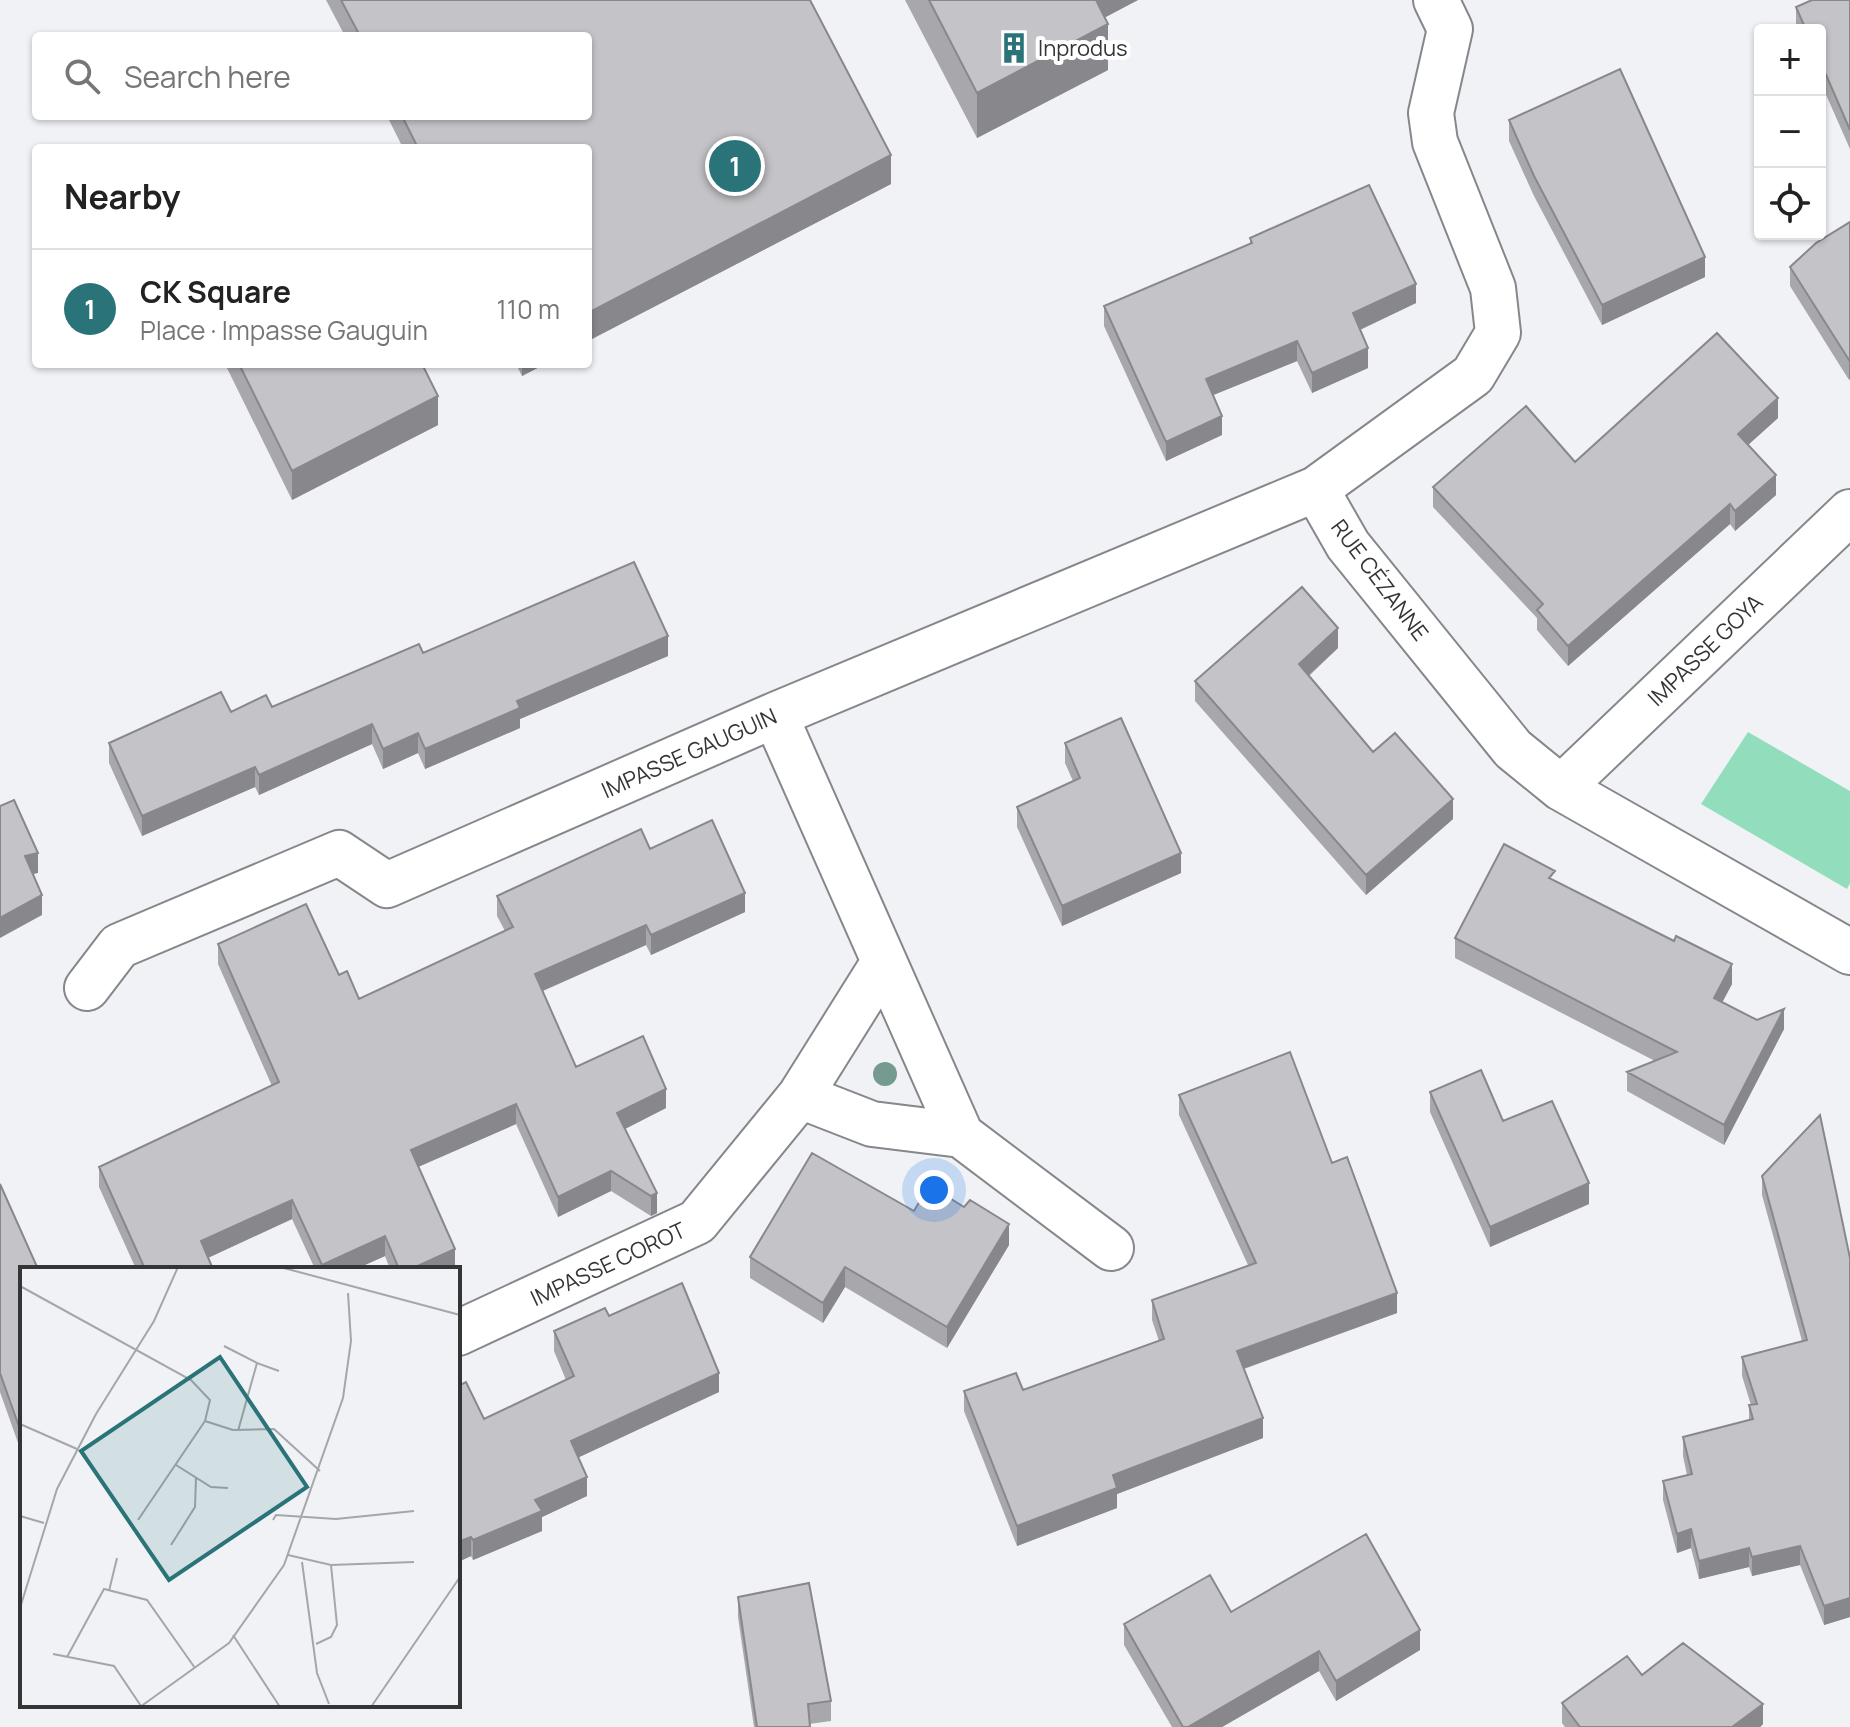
<!DOCTYPE html>
<html lang="en">
<head>
<meta charset="utf-8">
<style>
	:root { --surface:#fff; --page:#f2f2f2; --text:#222; --muted:#767676; --line:#e0e0e0; --accent:#2a7479 }
	body { margin:0; font-family:Manrope,sans-serif; background:var(--page); color:var(--text) }
	.controls { position:absolute; right:24px; top:24px; display:grid; overflow:hidden; border-radius:8px; box-shadow:0 2px 6px #0004 }
	.controls button { width:72px; height:72px; display:grid; place-items:center; padding:0; border:0; border-bottom:2px solid var(--line); background:var(--surface); color:var(--text); font:40px sans-serif }
	.you { position:absolute; left:934px; top:1190px; width:28px; height:28px; margin:-20px; border:6px solid #fff; border-radius:50%; background:#1a73e8; box-shadow:0 0 0 12px #1a73e833 }
	.badge { display:grid; place-items:center; width:52px; height:52px; border-radius:50%; background:var(--accent); color:#fff; font-size:26px; font-weight:700 }
	.pin { position:absolute; translate:-50% -50%; border:4px solid #fff; box-shadow:0 2px 8px #0006 }
	.list { margin:0; padding:0; list-style:none }
	h2 { display:flex; justify-content:space-between; align-items:center; height:104px; margin:0; padding:0 32px; font-size:34px }
	h2 small { font-size:26px; font-weight:400; color:var(--muted) }
	.list li { display:grid; grid-template-columns:52px 1fr auto; gap:24px; align-items:center; box-sizing:border-box; height:120px; padding:0 32px; border-top:2px solid var(--line) }
	.list b { display:block; font-size:30px; white-space:nowrap }
	.list p { margin:0; font-size:26px; white-space:nowrap; color:var(--muted) }
	.list em { font-size:26px; font-style:normal; color:var(--muted) }
	.icon { flex:none; width:44px; height:44px; fill:none; stroke:currentColor; stroke-width:2; stroke-linecap:round; stroke-linejoin:round }
	.map { position:relative; flex:none; width:1850px; height:1727px; overflow:hidden }
	.search { position:absolute; background:var(--surface); box-shadow:0 2px 6px #0004; left:32px; top:32px; width:560px; height:88px; display:flex; align-items:center; gap:20px; box-sizing:border-box; padding:0 28px; border-radius:8px; color:var(--muted); font-size:30px }
	.panel { position:absolute; background:var(--surface); box-shadow:0 2px 6px #0004; left:32px; top:144px; width:560px; height:224px; border-radius:8px }
	.map>svg:first-child { display:block }
	.grass { fill:#92debc }
	.lines { fill:none; stroke-linecap:round; stroke-linejoin:round }
	.street-casing { stroke:#85878b; stroke-width:48 }
	.street { stroke:#fff; stroke-width:44 }
	.tree { fill:#759b90 }
	.wall { fill:#a8a8ac }
	.shaded-wall { fill:#88888c }
	.building { fill:#c3c3c8; stroke:#88888c; stroke-width:2 }
	.labels { text-anchor:middle; stroke-width:8; stroke-linejoin:round; paint-order:stroke }
	.poi-label { font-size:22px; fill:#353537; stroke:#fff; text-anchor:start }
	.street-label { font-size:22px; fill:#353537; stroke:#fff }
	.inset-road { fill:none; stroke:#a5a6aa; stroke-width:2 }
	.view { fill:#2a7479; fill-opacity:0.15; stroke:#2a7479; stroke-width:4 }
	.inset-edge { fill:none; stroke:#353537; stroke-width:4 }
</style>
</head>
<body>
<div class="map">
<svg width="1850" height="1727" viewBox="0 0 1850 1727">
	<rect width="100%" height="100%" fill="#f0f2f6"/>
	<path class="grass" d="M1748 732 1850 791V883L1847 889 1701 804Z"/>
	<g class="lines">
		<defs>
			<path id="street" d="M1436 0 1450 29 1431 113 1435 142 1493 288 1498 333 1473 375 1316 489 1348 545 1513 749 1561 788 1850 952
				M775 715 961 1135 1111 1248
				M1561 788 1850 512
				M87 988 119 946 339 853 387 885 775 715 1316 489
				M800 1096 872 1124 961 1135
				M458 1333 697 1222 800 1096 884 962"/>
		</defs>
		<use href="#street" class="street-casing"/>
		<use href="#street" class="street"/>
	</g>
	<circle class="tree" cx="885" cy="1074" r="12"/>
	<path class="wall" d="M326 0H810L891 184 588 341V148H403L387 116H588V36H345Z
		M905 0H1138L1105 17 1108 70 977 138Z
		M1850 0V149L1820 81V30H1798L1796 26V7Z
		M1509 120 1705 277 1602 325 1534 196 1509 141Z
		M1850 222 1849 380 1790 286V267Z
		M1250 238 1416 303 1360 330 1368 368 1312 393 1297 361 1213 395 1222 435 1166 461 1104 326V306L1250 244Z
		M225 364H422L438 425 292 500Z
		M516 364H545L522 376Z
		M1778 418 1748 445 1776 495 1735 531 1730 524 1568 666 1537 630V618L1433 507V487L1575 462Z
		M1338 648 1309 676 1373 752 1453 819 1366 895 1195 701V681Z
		M423 653 668 656 520 719V728L425 769 418 753 383 769 372 744 259 795 255 787 142 836 109 763V743L231 712 272 707Z
		M1065 743 1181 873 1062 926 1017 827V807L1073 781 1065 763Z
		M650 849 745 912 651 955 646 945 543 991 576 1067 666 1108 625 1129 657 1213 651 1216 611 1191 558 1217 516 1124 418 1167 455 1269H390L385 1256 356 1269H315L292 1219 208 1258 213 1269H136L99 1187V1167L272 1086 218 964V944L339 975 359 999 505 931 497 916V896Z
		M1555 881 1732 984 1722 1002 1757 1020 1784 1029 1724 1145 1627 1091V1072L1655 1061 1455 958V938Z
		M1430 1092 1503 1121 1589 1204 1490 1247 1430 1112Z
		M1179 1095 1332 1163 1397 1313 1244 1369 1263 1438 1117 1494V1508L1017 1546 964 1411V1391L1023 1390 1159 1341 1152 1320V1300L1248 1265 1179 1115Z
		M1762 1176 1850 1258V1617L1824 1625 1800 1565 1752 1576 1749 1567 1699 1579 1691 1548 1677 1553 1663 1500V1481L1687 1475 1683 1456V1437L1749 1420V1405H1751L1742 1376V1357L1802 1341 1762 1195Z
		M0 1184 22 1269V1454L0 1392Z
		M964 1207 1009 1245 947 1348 845 1287 823 1323 750 1278V1257L914 1211Z
		M609 1316 719 1392 578 1457 587 1496 542 1517V1531L473 1560 471 1556 458 1562V1386L484 1419 566 1380 554 1351V1331Z
		M738 1597 831 1701V1721L809 1724 810 1727H754L738 1617Z
		M1231 1612 1420 1650 1336 1701 1319 1671 1222 1727H1172L1124 1645V1624Z
		M1642 1675 1763 1724 1760 1727H1565L1562 1723V1703Z"/>
	<path class="shaded-wall" d="M1087 0H1138L1087 27Z
		M1108 24V70L977 138V93Z
		M891 155V184L588 341V313Z
		M1705 257V277L1602 325V305Z
		M1416 284V303L1353 333V313Z
		M1297 341V361L1206 398V379Z
		M1368 348V368L1312 393V373Z
		M1850 359V379L1849 380V360Z
		M522 364H545L522 376Z
		M438 396V425L292 500V471Z
		M1778 398V418L1738 454V434Z
		M1222 416V435L1166 461V442Z
		M1776 475V495L1735 531V511Z
		M1730 504V524L1568 666V646Z
		M1338 628V648L1299 684V664Z
		M668 636V656L520 719V728L425 769V749L517 701Z
		M372 724V744L259 795V775Z
		M418 733V753L383 769V749Z
		M255 767V787L142 836V816Z
		M1453 799V819L1366 895V875Z
		M38 853V873L25 876V856Z
		M1181 853V873L1062 926V906Z
		M745 893V912L651 955V935Z
		M42 895V915L0 938V918Z
		M646 925V945L535 994V974Z
		M1732 964V984L1714 1018V998Z
		M1784 1009V1029L1724 1145V1125Z
		M666 1089V1108L617 1133V1113Z
		M516 1104V1124L411 1170V1150Z
		M611 1171V1191L558 1217V1197Z
		M1589 1183V1204L1490 1247V1227Z
		M657 1193V1213L651 1216V1196Z
		M292 1200V1219L201 1261V1241Z
		M1009 1224V1245L947 1348V1327Z
		M385 1236V1256L356 1269H322V1265Z
		M455 1249V1269H411Z
		M845 1267V1287L823 1323V1303Z
		M1397 1293V1313L1237 1371V1351Z
		M719 1373V1392L571 1461V1441Z
		M1263 1418V1438L1117 1494V1508L1017 1546V1526L1113 1475Z
		M587 1477V1496L542 1517V1531L473 1560V1540L535 1500Z
		M1691 1529V1548L1677 1553V1534Z
		M471 1537V1556L458 1562V1542Z
		M1800 1546V1565L1752 1576V1557Z
		M1749 1548V1567L1699 1579V1561Z
		M1850 1598V1617L1824 1625V1606Z
		M1420 1630V1650L1336 1701V1681Z
		M1319 1651V1671L1222 1727H1188Z
		M1763 1704V1724L1760 1727H1732Z"/>
	<path class="building" d="M341 0H810L891 155 588 313V148H418L402 116H588V36H360Z
		M929 0H1096L1108 24 977 93Z
		M1812 0H1850V130L1820 61V30H1806L1796 7Z
		M1620 69 1705 257 1602 305 1534 176 1509 120Z
		M1369 185 1416 284 1353 313 1368 348 1312 373 1297 341 1206 379 1222 416 1166 442 1104 306 1252 243 1250 238Z
		M1850 222V359L1849 360 1790 267 1816 243Z
		M1717 333 1778 398 1738 434 1776 475 1735 511 1730 504 1568 646 1537 610 1543 604 1433 487 1526 406 1575 462Z
		M239 364H422L438 396 292 471Z
		M634 562 668 636 517 701 520 708 425 749 418 733 383 749 372 724 259 775 255 767 142 816 109 743 221 692 231 712 266 695 272 707 419 644 423 653Z
		M1302 587 1338 628 1299 664 1373 752 1395 733 1453 799 1366 875 1195 681Z
		M1121 718 1181 853 1062 906 1017 807 1080 778 1065 743Z
		M14 800 38 853 25 856 42 895 0 918V806Z
		M712 820 745 893 651 935 646 925 535 974 576 1067 643 1036 666 1089 617 1113 657 1193 651 1196 611 1171 558 1197 516 1104 411 1150 455 1249 411 1269H399L385 1236 322 1265 292 1200 201 1241 213 1269H145L99 1167 279 1082 218 944 306 904 339 975 347 971 359 999 513 927 497 896 641 829 650 849Z
		M1504 844 1555 871 1549 878 1674 941 1676 936 1732 964 1714 998 1757 1020 1784 1009 1724 1125 1627 1072 1677 1052 1455 938Z
		M1290 1052 1332 1163 1347 1157 1397 1293 1237 1351 1263 1418 1113 1475 1117 1488 1017 1526 964 1391 1016 1373 1023 1390 1164 1339 1152 1300 1256 1263 1179 1095Z
		M1481 1070 1503 1121 1552 1101 1589 1183 1490 1227 1430 1092Z
		M1820 1115 1850 1258V1598L1824 1606 1800 1546 1752 1557 1749 1548 1699 1561 1691 1529 1677 1534 1663 1481 1692 1474 1683 1437 1753 1419 1749 1405 1757 1404 1742 1357 1807 1340 1762 1176Z
		M812 1153 914 1211 929 1185 964 1207 970 1200 1009 1224 947 1327 845 1267 823 1303 750 1257Z
		M0 1184 38 1269H22V1435L0 1373Z
		M682 1283 719 1373 571 1441 587 1477 535 1500 542 1511 473 1540 471 1537 458 1542V1386L466 1382 484 1419 574 1376 554 1331 605 1308 609 1316Z
		M1366 1534 1420 1630 1336 1681 1319 1651 1188 1727H1183L1124 1624 1210 1575 1231 1612Z
		M809 1583 831 1701 808 1704 810 1727H757L738 1597Z
		M1683 1643 1763 1704 1732 1727H1580L1562 1703 1627 1656 1642 1675Z"/>
	<defs>
		<symbol id="building-bare" viewBox="-9 -9 18 18"><path d="M-4-6H4V6H1V3H-1V6H-4ZM-2.5-4.3h1.7v1.8h-1.7ZM.8-4.3h1.7v1.8H.8ZM-2.5-1h1.7V.8h-1.7ZM.8-1h1.7V.8H.8Z" fill="#2a7479" stroke="#fff" stroke-width="2.5" paint-order="stroke"/></symbol>
	</defs>
	<g fill-rule="evenodd">
		<use href="#building-bare" x="992" y="26" width="44" height="44"/>
	</g>
	<g class="labels">
		<g class="poi-label">
			<text x="1038" y="56">Inprodus</text>
		</g>
		<g class="street-label">
			<text transform="translate(1380 580) rotate(53)" y="8">RUE CÉZANNE</text>
			<text transform="translate(1705 650) rotate(-44)" y="8">IMPASSE GOYA</text>
			<text transform="translate(689 753) rotate(-24)" y="8">IMPASSE GAUGUIN</text>
			<text transform="translate(608 1264) rotate(-25)" y="8">IMPASSE COROT</text>
		</g>
	</g>
	<g transform="translate(20 1267)">
		<rect width="440" height="440" fill="#f0f2f6"/>
		<path class="inset-road" d="M260 0 440 48M0 19 171 113 190 133 185 154 213 163 254 162 300 204M204 79 237 96M0 157 57 182M218 164 237 96 259 104M156 198 191 220 208 221M0 249 24 256M118 253 185 154M253 253 256 248 316 252 394 244M151 278 175 240 176 211M268 288 311 298 394 295M282 295 297 406 309 437M89 324 97 291M0 341 37 222 76 147 134 54 158 0M213 368 260 440M296 377 311 370 317 358 311 298M33 387 94 399 121 439M47 390 84 322 127 333 175 401M120 440 209 376 264 298 323 131 331 74 328 26M351 440 440 310"/>
		<path class="view" d="M200 90 287 220 149 313 61 184Z"/>
		<rect width="440" height="440" class="inset-edge"/>
	</g>
</svg>
<div class="controls">
<button>+</button>
<button>−</button>
<button><svg class="icon" aria-label="locate" viewBox="0 0 24 24"><circle cx="12" cy="12" r="6"/><path d="M12 2v4M12 18v4M2 12h4M18 12h4"/></svg></button>
</div>
<div class="you"></div>
<div class="pin badge" style="left:735px;top:166px">1</div>
<div class="search"><svg class="icon" aria-label="search" viewBox="0 0 24 24"><circle cx="10" cy="10" r="6"/><path d="M15 15l6 6"/></svg>Search here</div>
<section class="panel">
<h2>Nearby<small></small></h2>
<ul class="list">
<li><span class="badge">1</span><div><b>CK Square</b><p>Place · Impasse Gauguin</p></div><em>110 m</em></li>
</ul>
</section>
</div>
</body>
</html>
